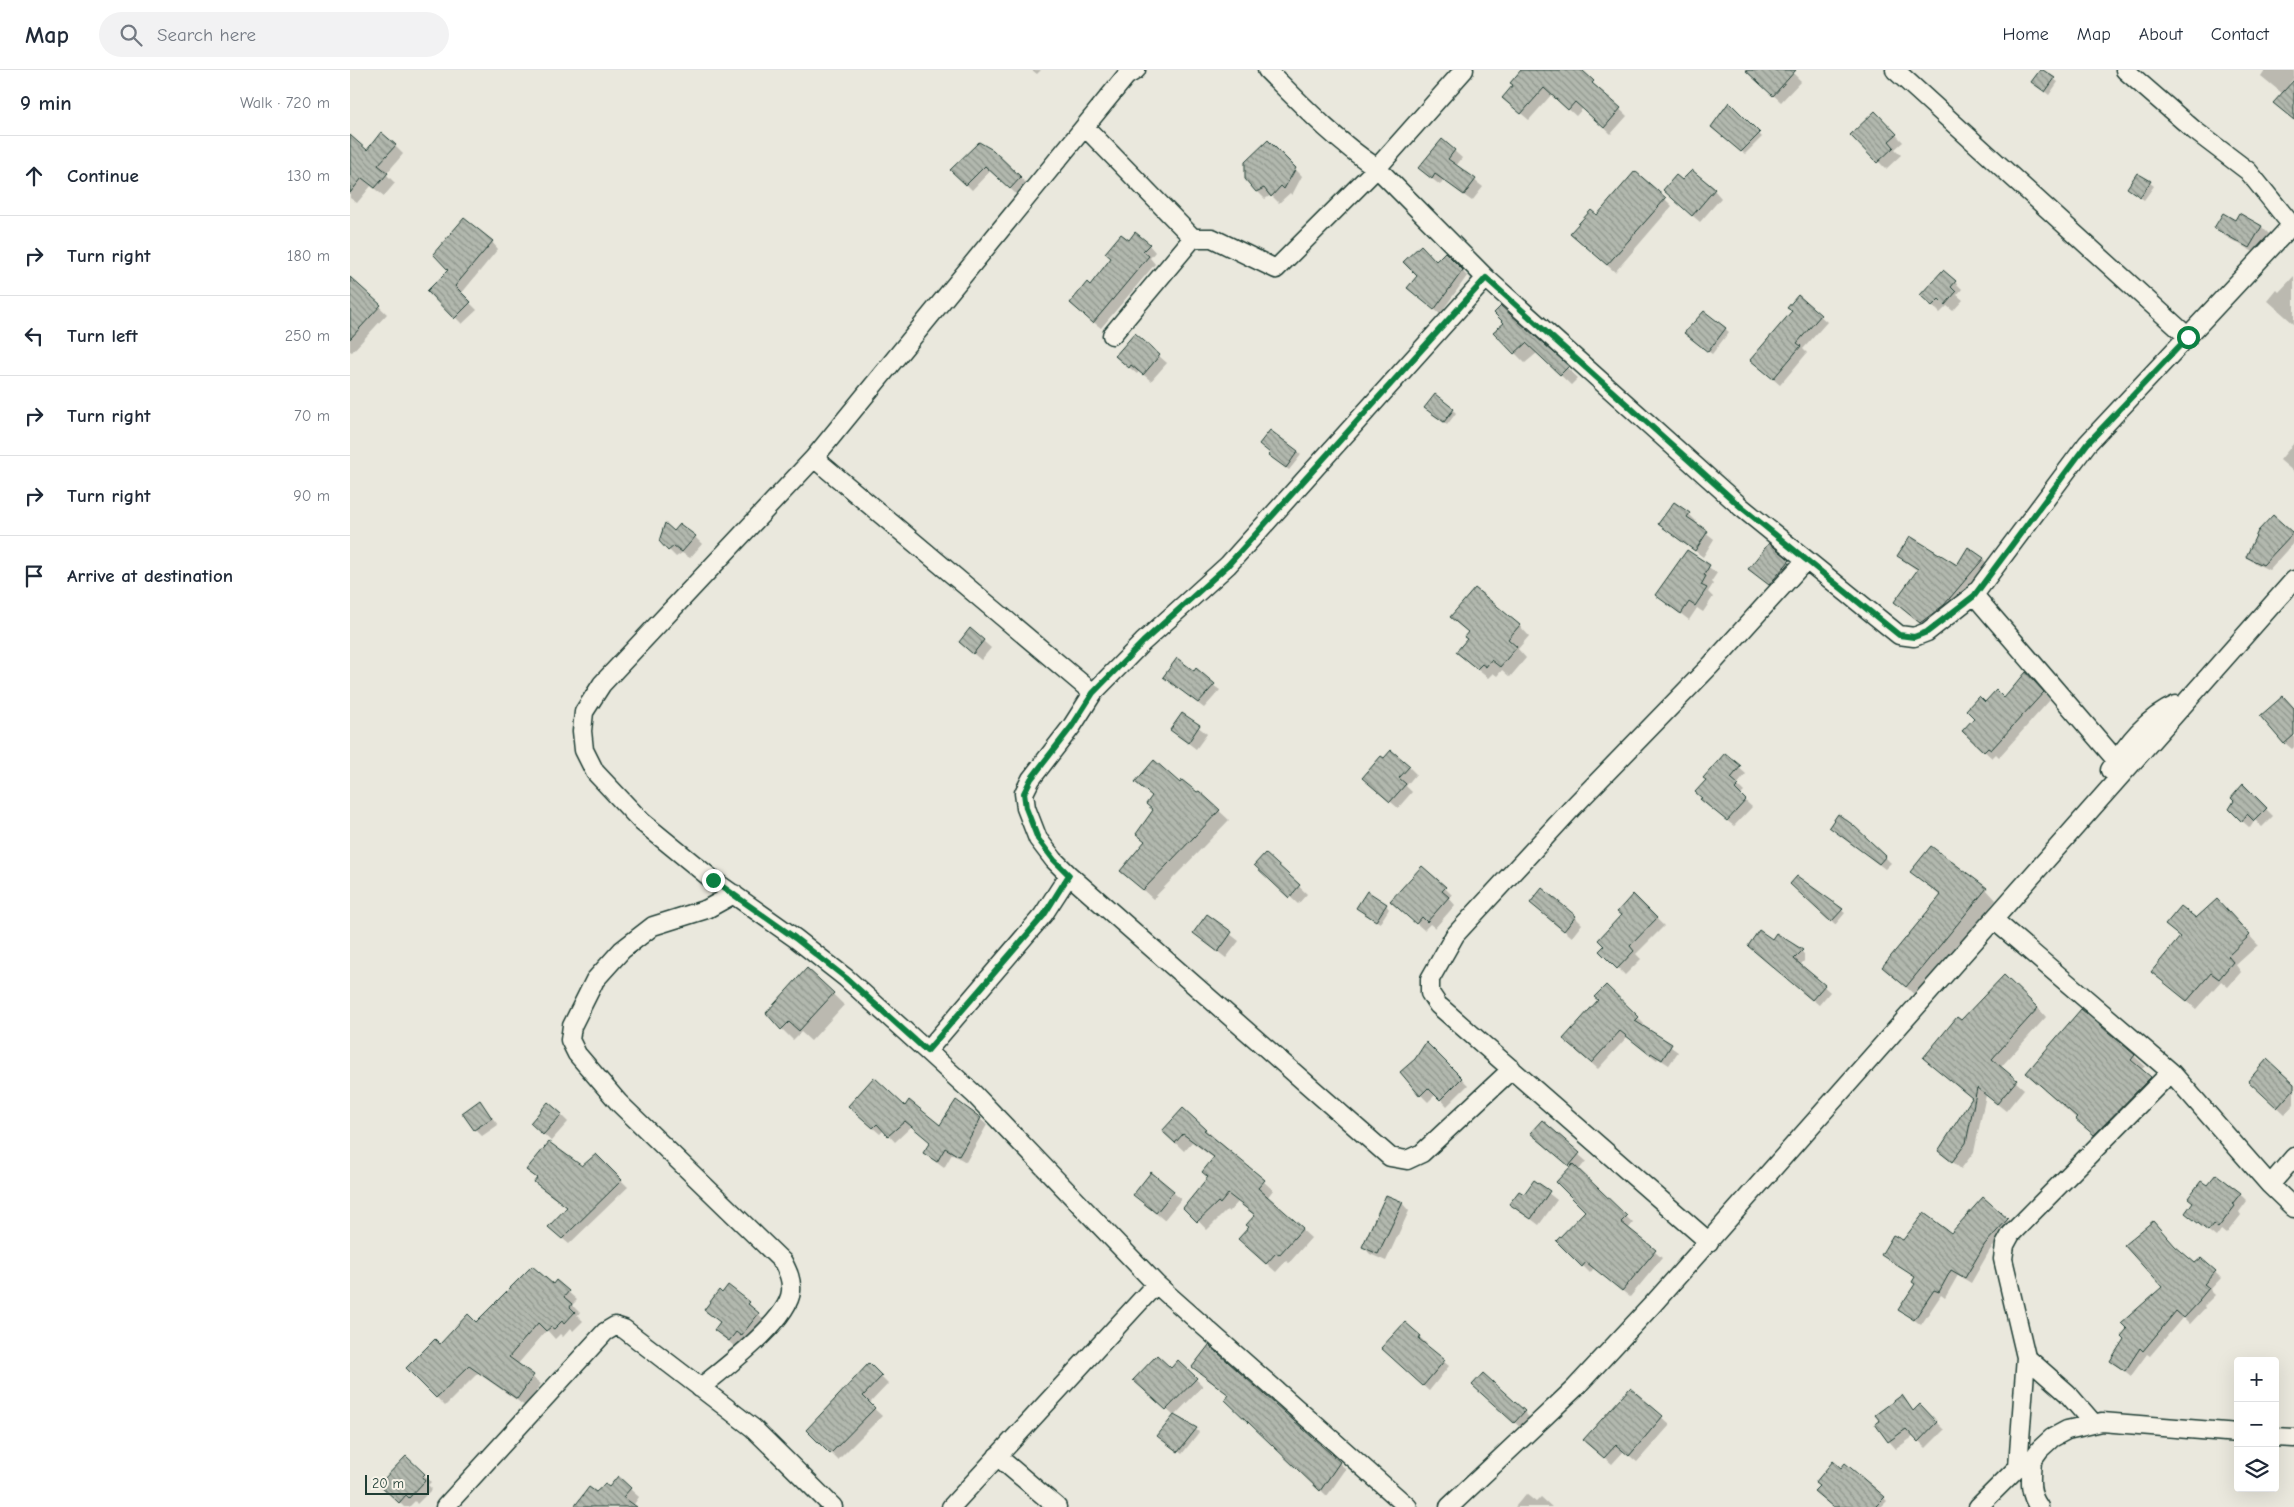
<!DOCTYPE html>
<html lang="en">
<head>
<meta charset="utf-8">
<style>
	:root { --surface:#fff; --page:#f2f2f3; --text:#1f2937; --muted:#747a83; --line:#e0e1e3 }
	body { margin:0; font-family:"Comic Neue",sans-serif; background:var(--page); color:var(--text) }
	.controls { position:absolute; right:15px; bottom:15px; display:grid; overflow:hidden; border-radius:5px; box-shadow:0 5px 20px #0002 }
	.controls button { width:45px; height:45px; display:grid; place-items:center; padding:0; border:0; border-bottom:1px solid var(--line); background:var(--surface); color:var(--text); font:25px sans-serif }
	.scale { position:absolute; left:15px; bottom:12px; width:64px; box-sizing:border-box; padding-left:5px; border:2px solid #1f3d34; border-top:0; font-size:14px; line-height:18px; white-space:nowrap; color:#1f3d34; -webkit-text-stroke:4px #f7f3e8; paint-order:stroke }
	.stop { position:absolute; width:15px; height:15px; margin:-11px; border:4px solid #0b8043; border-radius:50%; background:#fff }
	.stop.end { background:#0b8043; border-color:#fff; box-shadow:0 1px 5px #0008 }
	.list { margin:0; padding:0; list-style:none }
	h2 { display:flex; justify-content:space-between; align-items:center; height:65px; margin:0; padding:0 20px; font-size:21px }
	h2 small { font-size:16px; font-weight:400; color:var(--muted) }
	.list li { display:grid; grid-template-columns:32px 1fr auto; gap:15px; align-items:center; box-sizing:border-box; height:80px; padding:0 20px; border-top:1px solid var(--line) }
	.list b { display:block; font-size:19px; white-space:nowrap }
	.list em { font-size:16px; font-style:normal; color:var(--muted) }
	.icon { flex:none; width:28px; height:28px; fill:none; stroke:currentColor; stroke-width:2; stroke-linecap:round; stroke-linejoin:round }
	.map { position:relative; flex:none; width:1944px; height:1437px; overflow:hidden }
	header { display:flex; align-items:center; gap:30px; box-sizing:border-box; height:70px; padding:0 25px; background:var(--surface); border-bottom:1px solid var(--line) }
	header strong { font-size:24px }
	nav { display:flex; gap:28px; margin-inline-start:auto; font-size:18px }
	.search { width:350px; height:45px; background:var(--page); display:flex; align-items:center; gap:12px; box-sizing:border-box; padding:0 18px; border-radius:28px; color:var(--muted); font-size:19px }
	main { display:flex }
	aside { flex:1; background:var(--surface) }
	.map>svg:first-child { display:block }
	.shadow { fill:#0003 }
	.building { fill:url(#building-back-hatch); stroke:#1f3d34 }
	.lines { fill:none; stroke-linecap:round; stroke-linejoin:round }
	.street-casing { stroke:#1f3d34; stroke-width:21 }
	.street { stroke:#f7f3e8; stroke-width:18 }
	.route { stroke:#0b8043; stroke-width:6 }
</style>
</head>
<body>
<header>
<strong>Map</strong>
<div class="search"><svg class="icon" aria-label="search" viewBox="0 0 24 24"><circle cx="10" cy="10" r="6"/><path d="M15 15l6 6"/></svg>Search here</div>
<nav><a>Home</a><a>Map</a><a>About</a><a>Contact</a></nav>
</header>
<main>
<aside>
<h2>9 min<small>Walk · 720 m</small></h2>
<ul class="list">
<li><svg class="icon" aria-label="ahead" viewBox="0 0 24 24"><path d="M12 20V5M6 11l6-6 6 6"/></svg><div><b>Continue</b></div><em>130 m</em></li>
<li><svg class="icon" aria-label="right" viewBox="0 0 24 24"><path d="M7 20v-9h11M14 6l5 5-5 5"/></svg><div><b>Turn right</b></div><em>180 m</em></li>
<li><svg class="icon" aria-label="left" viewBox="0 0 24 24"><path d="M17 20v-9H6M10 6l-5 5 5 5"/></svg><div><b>Turn left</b></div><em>250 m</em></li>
<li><svg class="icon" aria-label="right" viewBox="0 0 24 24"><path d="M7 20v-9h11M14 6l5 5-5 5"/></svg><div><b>Turn right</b></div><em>70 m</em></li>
<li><svg class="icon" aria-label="right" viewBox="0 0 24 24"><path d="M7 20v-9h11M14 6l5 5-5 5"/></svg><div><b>Turn right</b></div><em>90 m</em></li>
<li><svg class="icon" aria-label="arrive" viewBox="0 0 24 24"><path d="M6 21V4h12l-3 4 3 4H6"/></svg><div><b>Arrive at destination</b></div></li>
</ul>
</aside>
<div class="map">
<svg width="1944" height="1437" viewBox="0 0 1944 1437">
	<defs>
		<pattern id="building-back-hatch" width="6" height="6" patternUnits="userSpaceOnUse" patternTransform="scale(1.25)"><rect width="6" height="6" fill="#b2b8ae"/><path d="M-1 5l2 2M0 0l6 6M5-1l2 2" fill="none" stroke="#90978e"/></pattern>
	</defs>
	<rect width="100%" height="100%" fill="#eae8dd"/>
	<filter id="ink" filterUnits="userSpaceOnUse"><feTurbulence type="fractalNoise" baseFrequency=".02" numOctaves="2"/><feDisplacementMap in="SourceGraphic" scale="10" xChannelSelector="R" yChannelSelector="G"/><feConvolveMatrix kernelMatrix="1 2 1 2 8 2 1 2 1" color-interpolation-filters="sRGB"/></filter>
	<g filter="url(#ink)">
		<path class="shadow" d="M682 0H691L687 4Z
			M1173 0H1229L1277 46 1261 64 1233 38 1226 46 1202 24 1179 50 1153 28Z
			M1406 0H1444L1442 2 1451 11 1431 32 1409 12Z
			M1691 0 1708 12 1699 25 1683 12Z
			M1915 0H1944V8L1939 14 1944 18V50L1924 33 1933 24 1911 6Z
			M1379 34 1412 67 1395 84 1366 60Z
			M1525 43 1553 72 1545 79 1551 85 1536 99 1502 65Z
			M0 67 17 82 45 76 53 84 36 104 45 113 34 126 21 116 7 133 0 128Z
			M1092 70 1112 88 1106 96 1133 117 1122 131 1093 110 1090 115 1077 105Z
			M918 71 952 106 942 125 940 123 929 133 921 125 915 129 907 121Z
			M642 81 676 113 666 124 641 100 622 120 602 100Z
			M1788 104 1804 116 1794 130 1778 118Z
			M1332 112 1364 120 1371 128 1350 152 1322 128Z
			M1315 129 1322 136 1265 202 1229 171 1247 147Z
			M1890 145 1912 157 1919 164 1907 184 1873 165 1866 158 1885 152Z
			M142 172 148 179 111 224 127 240 112 254 79 221Z
			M779 172 799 175 805 182 800 188 805 194 751 258 728 240 740 217Z
			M1095 183 1117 206 1090 244 1064 223Z
			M1944 206V254L1917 230 1926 219 1929 222Z
			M1605 212 1612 219 1607 225 1613 230 1603 241 1597 236 1590 243 1572 225Z
			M5 214 37 244 2 282 0 281V219Z
			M1449 227 1477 252 1453 279 1457 283 1430 315 1408 296 1443 242Z
			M1151 237 1228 308 1221 315 1187 283 1175 293 1165 283Z
			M1354 242 1379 262 1362 284 1338 266Z
			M785 265 817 293 801 311 789 301 787 304 774 293Z
			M1103 340 1106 343 1097 355 1079 342Z
			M920 361 951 385 939 400 923 388Z
			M1944 373V402L1930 390Z
			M1339 444 1346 451 1344 453 1364 469 1353 487 1310 454Z
			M1923 446 1944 466V472L1919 500 1903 492 1897 487Z
			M324 463 345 467 352 474 340 488 332 483 326 487 310 471Z
			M1419 475 1442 495 1423 518 1403 502Z
			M1337 482 1367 503 1361 512 1363 514 1358 522 1363 527 1353 542 1347 538 1339 550 1307 525Z
			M1548 486 1607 497 1633 489 1640 496 1601 542 1577 560 1552 539 1568 501Z
			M1101 547 1169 555 1179 566 1168 579 1176 588 1160 607 1152 600 1147 606 1143 603 1138 608 1118 592 1119 563Z
			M621 560 641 578 631 590 618 579Z
			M844 602 870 620 854 638 820 612Z
			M1684 611 1700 630 1649 687 1646 684 1642 688 1621 669 1635 634 1654 629Z
			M1944 639V677L1942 679 1935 673Z
			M832 644 857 664 846 679 821 660Z
			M1375 685 1396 704 1387 715 1394 722 1390 726 1402 737 1384 756 1358 736Z
			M1059 697 1066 704 1056 716 1062 722 1048 738 1021 715Z
			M787 712 830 715 847 724 849 722 879 750 803 829 772 801 796 772 788 764 805 741 803 727Z
			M1893 716 1923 746 1912 757 1905 750 1900 758 1888 747Z
			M1503 756 1541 793 1535 799 1480 757Z
			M915 785 957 824 948 834 913 802Z
			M1562 801 1636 819 1646 830 1567 927 1534 897 1591 827Z
			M1447 807 1495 843 1485 855 1442 814Z
			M1095 818 1102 825 1099 828 1105 835 1085 858 1080 854 1074 860 1049 838Z
			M1283 826 1314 856 1286 884 1291 889 1275 905 1251 880Z
			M1036 835 1039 839 1030 853 1011 841Z
			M1189 840 1225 847 1232 854 1222 867Z
			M1876 840 1908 875 1886 895 1891 902 1878 917 1871 911 1846 939 1803 902 1831 868 1817 855 1846 850Z
			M857 846 889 871 876 888 844 863Z
			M1422 871 1448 878 1454 884V891L1450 895 1480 922 1469 935 1406 882Z
			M458 900 494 935 461 971 451 962 443 970 432 959Z
			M1256 917 1294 954 1292 957 1328 982 1319 995 1308 988 1307 990 1277 967 1248 999 1221 975Z
			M1688 938 1696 947 1650 998 1674 1019 1656 1041 1636 1025 1624 1082 1611 1099 1590 1081 1623 1029 1574 988 1611 952Z
			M1732 941 1784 986 1795 996 1791 1000 1811 1018 1755 1075 1677 1003Z
			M1076 974 1118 1015 1097 1036 1086 1024 1078 1032 1071 1025 1066 990Z
			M1944 1015V1034L1935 1044 1907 1018Z
			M130 1032 148 1055 132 1066 125 1059Z
			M555 1038 590 1056 630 1049 637 1055 616 1092 602 1084 594 1098 574 1083 581 1072 562 1056 545 1072 534 1060 530 1064 506 1043Z
			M211 1045 218 1052 201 1071 189 1060Z
			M1192 1052 1236 1091 1228 1101 1283 1153 1278 1159 1312 1188 1280 1227 1244 1198 1240 1203 1208 1171 1237 1141 1221 1097 1189 1070Z
			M855 1059 923 1120 917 1128 961 1168 939 1193 936 1191 926 1202 899 1178 900 1157 906 1146 888 1132 879 1142 877 1140 857 1160 835 1137 859 1108 865 1089 842 1072 834 1081 813 1061Z
			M246 1086 278 1117 219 1174 206 1163 218 1138 192 1119 186 1112 188 1109 178 1100 232 1098Z
			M801 1104 831 1129 814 1150 792 1132Z
			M1184 1112 1207 1130 1189 1155 1161 1134 1174 1126Z
			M1857 1117 1890 1124 1897 1131 1889 1142 1891 1145 1876 1164 1871 1160 1866 1167 1836 1143Z
			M1052 1133 1059 1141 1036 1191 1020 1184 1013 1176Z
			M1657 1150 1663 1156 1640 1180 1621 1213 1608 1205 1595 1228 1591 1225 1571 1255 1550 1239 1566 1214V1208L1532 1185Z
			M1827 1180 1846 1195 1851 1189 1871 1208 1860 1220 1865 1225 1854 1236 1855 1238 1840 1254 1833 1247 1800 1286 1797 1284 1781 1306 1761 1290 1814 1217Z
			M206 1211 227 1230 222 1235 230 1243 227 1245 233 1251 223 1261 221 1258 213 1267 210 1264 205 1269 197 1260 167 1295 191 1314 175 1336 128 1303 95 1336 58 1298 126 1254 203 1216Z
			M378 1216 399 1233 415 1251 399 1272 394 1268 386 1278 366 1260 371 1253 356 1240Z
			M1055 1253 1076 1273 1074 1275 1099 1296 1079 1321 1038 1284Z
			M828 1292 853 1316 824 1346 849 1362 832 1384 812 1369 824 1346 792 1317 821 1300Z
			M519 1295 538 1314 519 1334 532 1346 488 1390 458 1360Z
			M850 1303 989 1393 996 1399 977 1426 883 1336 880 1326Z
			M1280 1320 1320 1355 1287 1392 1274 1381 1262 1394 1242 1377Z
			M1131 1322 1174 1342 1181 1349 1172 1359Z
			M1552 1327 1564 1342 1570 1336 1594 1360 1576 1378 1564 1366 1546 1379 1539 1371 1531 1351Z
			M56 1388 81 1412 78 1415 82 1419 67 1434 65 1431 59 1437H54L31 1414Z
			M1495 1395 1534 1428 1537 1431 1531 1437H1484L1491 1400Z
			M259 1419H280L289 1427 282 1437H225Z
			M1176 1424 1186 1432 1191 1427 1202 1437H1165Z"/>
		<path class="building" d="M1171 0H1232L1244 11 1242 13 1271 38 1254 58 1225 32 1218 40 1194 18 1171 44 1152 28 1163 15 1160 13Z
			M1395 0H1446L1423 26Z
			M1690 0H1693L1705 8 1695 22 1681 12Z
			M1944 10V50L1923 33Z
			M1379 32 1410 63 1391 82 1361 57Z
			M1525 41 1547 64 1539 71 1544 77 1527 93 1500 65Z
			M31 62 46 75 28 95 38 103 25 118 12 108 0 123V65L17 80Z
			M1092 69 1105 80 1098 89 1126 109 1114 125 1085 104 1082 109 1068 98Z
			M918 70 946 98 934 119 931 116 921 127 914 118 906 122 895 109V92Z
			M629 72 643 80 671 107 660 119 635 96 616 115 600 100Z
			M1342 100 1365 119 1342 146 1313 120 1326 105 1332 110Z
			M1285 101 1316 128 1257 195 1220 163 1241 140 1247 145Z
			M1787 103 1801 111 1790 127 1777 118Z
			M1873 143 1885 150 1889 143 1912 156 1899 178 1864 158Z
			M114 148 143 171 105 216 121 232 104 249 77 221 98 200 83 184Z
			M785 162 800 174 793 181 799 186 743 253 720 233 737 212 740 215 761 188 755 183 771 164 779 170Z
			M1071 175 1086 191 1095 182 1113 200 1084 240 1057 218 1067 206 1053 192Z
			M1593 200 1606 211 1601 217 1606 222 1595 235 1589 229 1582 236 1570 225Z
			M0 207 31 235 0 269Z
			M1448 225 1471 245 1447 273 1451 276 1423 309 1400 290 1442 241 1437 238Z
			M1151 236 1219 296 1210 305 1176 273 1164 284 1143 262 1154 253 1144 243Z
			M1354 241 1376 258 1358 282 1334 263Z
			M785 263 810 285 793 305 781 295 779 298 765 286Z
			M1085 324 1104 339 1094 352 1074 338Z
			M920 360 948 381 936 398 918 385 920 383 909 374Z
			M1324 432 1340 443 1337 447 1358 461 1345 481 1308 454Z
			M1923 445 1943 463 1913 495 1896 487 1908 461Z
			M315 453 324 461 330 454 346 466 332 482 324 476 318 481 309 471Z
			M1560 466 1607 495 1618 477 1634 488 1594 535 1570 553 1544 532 1568 499 1547 486Z
			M1419 473 1440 490 1419 515 1398 499Z
			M1337 480 1360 495 1354 505 1356 506 1351 515 1357 518 1345 536 1339 532 1331 544 1305 525Z
			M1125 518 1170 555 1158 569 1167 577 1150 597 1141 590 1136 597 1132 594 1127 599 1106 582 1117 569 1114 567 1118 562 1100 547Z
			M620 558 634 570 623 584 609 572Z
			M827 588 844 601 846 598 865 614 848 633 813 607Z
			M1676 602 1694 622 1641 680 1638 678 1634 682 1612 661 1624 648 1616 640 1629 626 1635 632 1646 620 1654 628Z
			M1933 626 1944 638V665L1934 674 1910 646Z
			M832 643 850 655 838 673 820 660Z
			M1041 680 1060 696 1049 708 1056 714 1040 732 1012 708 1031 686 1034 688Z
			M1375 683 1391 696 1381 708 1389 715 1385 719 1396 730 1377 751 1350 729 1352 728 1345 722 1356 710 1353 708Z
			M804 690 830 713 832 710 847 722 849 721 870 740 793 820 770 801 795 771 786 764 803 740 796 734 802 726 785 712Z
			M1893 714 1917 738 1904 751 1897 744 1892 752 1879 739 1884 731 1881 728Z
			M1488 744 1503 755 1536 786 1529 794 1479 757Z
			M1581 776 1637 818 1556 917 1532 897 1591 825 1560 802Z
			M915 783 950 815 939 828 904 795Z
			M1072 796 1096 817 1092 821 1099 827 1077 852 1072 847 1066 854 1040 831Z
			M1447 806 1493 839 1481 852 1440 814Z
			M1192 818 1226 846 1214 861 1180 833Z
			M1017 821 1037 834 1026 851 1006 838Z
			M1283 824 1307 848 1280 876 1284 881 1267 899 1249 881 1254 876 1248 870 1271 845 1267 842Z
			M1867 829 1900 865 1878 886 1883 892 1869 909 1861 903 1837 931 1801 902 1830 867 1815 855 1831 836 1846 848Z
			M857 844 882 862 868 882 843 863Z
			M1409 860 1422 869 1426 863 1453 880 1444 889 1475 915 1462 930 1398 876Z
			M457 898 484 923 449 961 439 952 431 960 416 943Z
			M1654 905 1688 938 1642 989 1667 1010 1647 1034 1627 1018 1616 1073 1602 1092 1588 1081 1622 1028 1573 988 1607 947 1611 950Z
			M1256 915 1289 947 1285 951 1322 974 1312 990 1301 983 1300 985 1270 961 1241 993 1213 969 1248 930 1244 927Z
			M1731 939 1785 985 1781 990 1801 1007 1744 1065 1725 1049 1727 1047 1676 1003Z
			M1076 972 1112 1008 1090 1030 1078 1018 1070 1026 1050 1002 1065 989Z
			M1917 989 1944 1014V1019L1927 1038 1898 1011Z
			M524 1007 555 1036 559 1030 590 1055 606 1030 631 1048 609 1086 595 1078 587 1092 573 1083 580 1072 555 1051 538 1066 527 1054 523 1058 498 1036Z
			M130 1030 142 1048 124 1060 112 1043Z
			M198 1032 212 1044 193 1065 180 1053Z
			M833 1038 856 1059 854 1060 915 1110 908 1118 953 1158 929 1185 926 1183 916 1194 888 1169 899 1157 896 1155 905 1145 878 1124 870 1134 868 1132 847 1152 833 1138 858 1107 852 1102 864 1087 833 1064 825 1073 812 1061Z
			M1192 1050 1230 1083 1219 1096 1180 1063Z
			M199 1072 232 1096 246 1084 272 1110 212 1169 198 1157 217 1137 184 1112 187 1108 176 1100Z
			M1223 1094 1277 1146 1271 1152 1306 1180 1272 1221 1236 1192 1232 1197 1206 1171 1235 1141 1206 1112Z
			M801 1102 824 1121 806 1143 783 1125Z
			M1866 1104 1891 1123 1882 1134 1885 1136 1868 1158 1863 1154 1858 1161 1835 1143 1843 1132 1838 1128 1851 1111 1857 1115Z
			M1184 1110 1200 1121 1181 1149 1159 1134 1169 1121 1174 1124Z
			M1036 1125 1053 1132 1028 1184 1012 1177Z
			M1633 1127 1658 1149 1635 1174 1615 1208 1601 1200 1589 1222 1584 1220 1564 1250 1548 1240 1565 1214 1562 1212 1565 1207 1531 1185 1543 1165 1553 1170 1574 1143 1601 1163Z
			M1803 1151 1825 1176 1845 1193 1851 1188 1866 1201 1854 1214 1859 1218 1849 1230 1850 1231 1834 1248 1826 1241 1793 1281 1790 1278 1775 1301 1760 1291 1774 1269 1771 1266 1777 1259 1771 1253 1812 1217 1774 1175Z
			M182 1196 203 1214 206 1210 219 1221 214 1227 222 1234 220 1237 225 1242 214 1254 212 1251 204 1259 201 1257 196 1261 188 1253 159 1287 184 1305 167 1329 119 1296 86 1328 56 1298 85 1269 90 1274 118 1244 126 1252Z
			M378 1215 400 1232 398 1234 409 1243 391 1266 386 1262 379 1271 364 1260 370 1252 354 1240 369 1220 372 1223Z
			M1055 1252 1071 1266 1069 1269 1095 1290 1073 1316 1031 1278Z
			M859 1275 990 1392 970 1421 875 1330 879 1325 842 1297Z
			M807 1285 821 1298 828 1290 847 1308 816 1340 783 1310Z
			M519 1293 532 1306 513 1326 525 1338 480 1384 456 1360Z
			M1133 1303 1175 1341 1164 1353 1122 1315Z
			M1280 1318 1313 1346 1279 1386 1266 1375 1254 1388 1233 1370Z
			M1552 1325 1563 1341 1570 1334 1587 1352 1568 1372 1556 1359 1538 1372 1525 1354 1530 1351 1525 1345Z
			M824 1345 847 1358 828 1382 807 1366Z
			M56 1386 75 1404 72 1407 75 1411 59 1428 56 1425 49 1433 29 1414Z
			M1483 1391 1491 1398 1495 1393 1535 1427 1525 1437H1483L1464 1421 1469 1416 1465 1413Z
			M268 1406 281 1418 273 1427 287 1437H224L239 1417 246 1422 255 1414 259 1417Z"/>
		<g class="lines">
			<defs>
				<path id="street" d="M1114 0 1027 98 1136 208 1391 437 1549 565 1564 567 1577 562 1624 525 1737 374 1942 155
					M1545 0 1838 267
					M1775 0 1844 60 1898 101 1944 158
					M735 57 843 168
					M762 265 843 168H862L926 199 1027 98C986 71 952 35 917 0
					M464 388 252 614 234 642 232 661 234 680 245 702 292 752 363 810 445 868 496 908 577 981 624 1024 806 1214 1058 1437
					M1624 525 1766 690
					M743 623 464 388 776 6 786 0
					M1760 700C1777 674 1797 647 1826 635
					M719 805 1040 1087 1057 1090 1072 1083 1162 999
					M1644 850 1821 1002 1920 1115
					M577 981 693 845 719 805 704 790 688 769 676 738 674 723 681 709 722 656 743 623 793 572 878 495 1136 208
					M1944 1087 1920 1115 1944 1138
					M1359 1172 1088 935 1080 923V909L1105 865 1224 736 1360 596 1456 490
					M1676 1287 1717 1323 1743 1353
					M350 1318C373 1299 439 1250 441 1221 442 1210 438 1202 433 1192L269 1033 227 984 220 970 222 956 245 910 272 880 303 856 357 839 384 824
					M1925 1367 1944 1368
					M647 1386 707 1437
					M1682 1390C1681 1408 1678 1422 1689 1437
					M1668 1397 1676 1287 1653 1189 1655 1175 1661 1164 1821 1002
					M95 1437 255 1262 265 1256 274 1259 403 1358 483 1437
					M601 1437 806 1214
					M1099 1437 1225 1318 1304 1233 1944 510
					M1628 1437 1668 1397 1682 1390 1690 1379 1702 1368 1717 1360 1752 1352 1888 1363"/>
			</defs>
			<use href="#street" class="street-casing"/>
			<use href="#street" class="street"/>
		</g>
	</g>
	<g class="lines" filter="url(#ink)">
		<path class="route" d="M363 810 445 868 496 908 577 981 694 845 719 805 704 790 688 769 676 738 674 723 681 709 722 656 743 623 793 572 878 495 1136 208 1391 437 1549 565 1564 567 1577 562 1624 526 1737 374 1838 267"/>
	</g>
</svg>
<div class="controls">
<button>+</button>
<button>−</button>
<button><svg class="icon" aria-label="layers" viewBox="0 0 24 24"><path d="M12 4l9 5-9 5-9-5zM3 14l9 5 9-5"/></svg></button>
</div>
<div class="scale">20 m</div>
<div class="stop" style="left:1838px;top:267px"></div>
<div class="stop end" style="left:363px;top:810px"></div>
</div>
</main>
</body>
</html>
